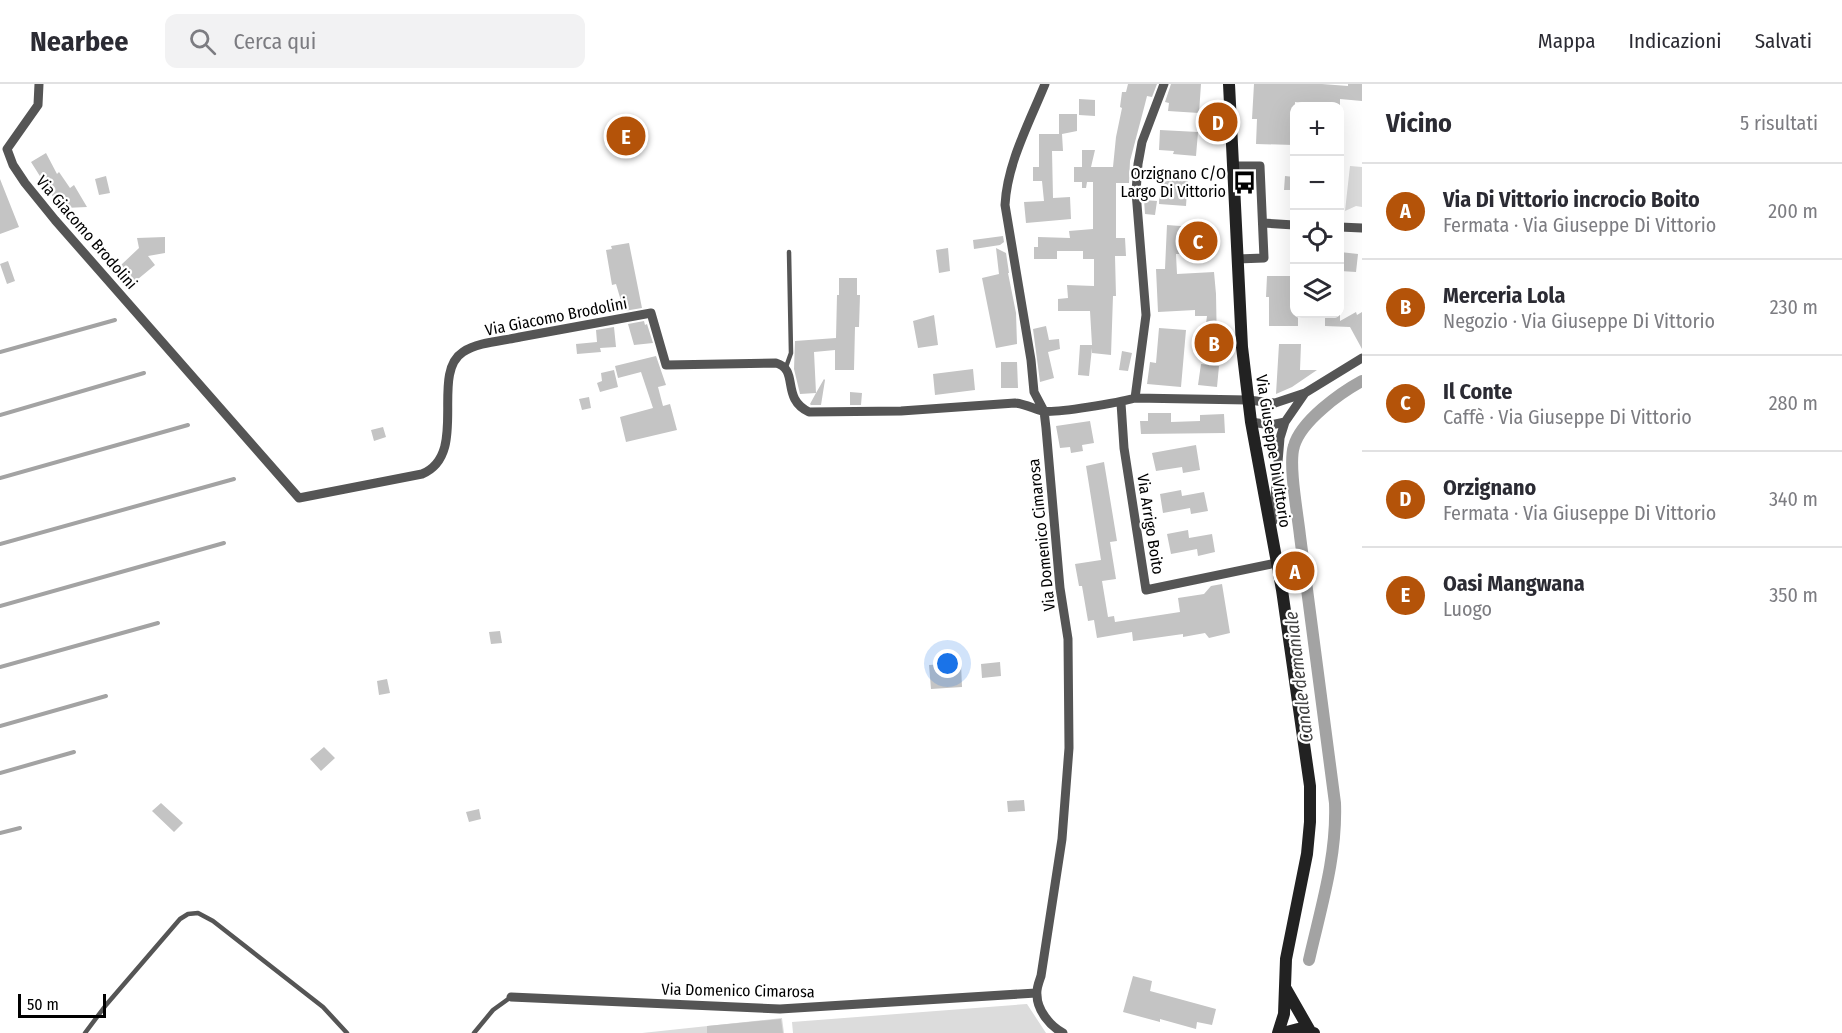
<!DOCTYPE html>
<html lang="it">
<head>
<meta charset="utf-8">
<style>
	:root { --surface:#fff; --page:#f2f2f3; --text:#2b2b33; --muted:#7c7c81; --line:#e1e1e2; --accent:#b45309 }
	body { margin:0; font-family:"Fira Sans Condensed",sans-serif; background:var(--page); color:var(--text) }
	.controls { position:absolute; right:18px; top:18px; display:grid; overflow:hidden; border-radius:12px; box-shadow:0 6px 24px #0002 }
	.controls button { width:54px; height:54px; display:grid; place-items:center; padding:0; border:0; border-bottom:2px solid var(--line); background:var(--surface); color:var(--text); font:30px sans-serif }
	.scale { position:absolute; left:18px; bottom:15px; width:88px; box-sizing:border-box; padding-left:6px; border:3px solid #000; border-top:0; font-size:16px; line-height:21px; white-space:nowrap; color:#000; -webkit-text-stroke:4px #fff; paint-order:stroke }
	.you { position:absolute; left:948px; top:580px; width:21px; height:21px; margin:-15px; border:4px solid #fff; border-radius:50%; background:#1a73e8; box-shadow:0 0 0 9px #1a73e833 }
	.badge { display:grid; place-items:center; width:39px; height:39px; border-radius:50%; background:var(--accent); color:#fff; font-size:20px; font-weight:700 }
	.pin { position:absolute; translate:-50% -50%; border:3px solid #fff; box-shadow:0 2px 6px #0006 }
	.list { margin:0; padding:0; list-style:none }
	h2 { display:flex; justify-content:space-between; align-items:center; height:78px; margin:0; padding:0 24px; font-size:26px }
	h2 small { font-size:20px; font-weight:400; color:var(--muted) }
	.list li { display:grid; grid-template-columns:39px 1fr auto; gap:18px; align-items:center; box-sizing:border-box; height:96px; padding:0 24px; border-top:2px solid var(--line) }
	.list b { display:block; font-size:22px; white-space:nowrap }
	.list p { margin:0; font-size:20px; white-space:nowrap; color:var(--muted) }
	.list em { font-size:20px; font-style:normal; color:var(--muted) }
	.icon { flex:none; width:33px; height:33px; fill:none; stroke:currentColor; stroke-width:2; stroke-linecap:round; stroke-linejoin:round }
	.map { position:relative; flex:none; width:1362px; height:949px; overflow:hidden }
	header { display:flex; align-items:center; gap:36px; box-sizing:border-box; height:84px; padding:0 30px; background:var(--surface); border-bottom:2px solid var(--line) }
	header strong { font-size:28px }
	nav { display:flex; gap:33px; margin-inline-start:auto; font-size:21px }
	.search { width:420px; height:54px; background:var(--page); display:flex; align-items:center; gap:15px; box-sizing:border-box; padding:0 21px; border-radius:12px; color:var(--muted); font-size:22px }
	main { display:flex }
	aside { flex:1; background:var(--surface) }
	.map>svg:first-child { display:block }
	.green { fill:#dcdcdc }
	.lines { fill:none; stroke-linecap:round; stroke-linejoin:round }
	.stream { stroke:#a3a3a3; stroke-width:4 }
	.canal { stroke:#a3a3a3; stroke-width:12 }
	.building { fill:#c4c4c4 }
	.service { stroke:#555; stroke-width:4.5 }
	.minor { stroke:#555; stroke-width:9 }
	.secondary { stroke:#222; stroke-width:12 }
	.labels { text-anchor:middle; stroke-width:4.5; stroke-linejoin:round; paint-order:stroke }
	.poi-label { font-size:16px; fill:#000; stroke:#fff; text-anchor:end }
	.street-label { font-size:16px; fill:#000; stroke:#fff }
	.water-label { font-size:18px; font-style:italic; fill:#444; stroke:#fff }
</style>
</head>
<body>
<header>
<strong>Nearbee</strong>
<div class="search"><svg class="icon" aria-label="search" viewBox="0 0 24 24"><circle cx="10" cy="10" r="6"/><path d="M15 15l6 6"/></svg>Cerca qui</div>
<nav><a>Mappa</a><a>Indicazioni</a><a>Salvati</a></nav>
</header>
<main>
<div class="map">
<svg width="1362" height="949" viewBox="0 0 1362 949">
	<rect width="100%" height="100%" fill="#fff"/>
	<path class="green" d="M1350 82 1362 83V123L1356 122 1345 127Z
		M1027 920 1046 949H793L792 938Z
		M782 934 784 949H642Z"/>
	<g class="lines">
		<path class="stream" d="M0 268 115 236
			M0 331 144 289
			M0 394 188 341
			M0 460 234 395
			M0 522 224 459
			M0 583 158 539
			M0 642 106 612
			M0 689 74 668
			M0 749 20 744"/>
		<path class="canal" d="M1309 876C1321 823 1337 773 1335 719 1323 630 1311 541 1300 452 1298 432 1288 380 1294 362 1301 337 1340 309 1362 297"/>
	</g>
	<path class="building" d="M1128 0H1157L1152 13 1147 12 1145 20 1130 77 1129 99H1116V154H1125L1126 172H1115L1116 212H1113L1111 271 1092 269V264L1089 292 1078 291 1080 261H1092L1090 227H1058V215L1068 214 1067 201 1094 202V175H1083V167H1057V175H1034V163H1038V153L1070 154 1069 147 1093 145V98H1087L1086 104H1082V98H1074V83H1082V66H1095L1091 83H1113L1116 53 1122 24 1120 23 1122 8H1126Z
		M1171 0H1201L1199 29 1168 27 1169 19 1165 18Z
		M1254 0H1322L1348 2V0H1362V17L1340 15V22L1295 18 1294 61 1256 60 1257 35H1252Z
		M1079 15 1095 16V32L1079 31Z
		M1059 30H1077V47L1062 50 1063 67H1052L1053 114 1070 113 1071 135 1026 139 1024 118 1044 117 1042 97H1033V83H1039V50H1059Z
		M635 45 637 58 618 60 616 47Z
		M1160 46 1198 48 1196 72 1173 70 1174 67 1159 66Z
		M46 69 57 90 59 88 70 104 74 101 87 123 65 124 62 127 31 78Z
		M106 92 110 109 99 111 95 95Z
		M1174 92 1188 93 1186 122 1159 120 1160 94 1174 95Z
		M1285 92 1294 93V106H1284Z
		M0 95 19 143 0 150Z
		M1144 116 1157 117 1155 131 1145 130Z
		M1167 141 1207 144 1206 170H1176L1177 190 1214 188 1216 210 1217 265 1203 263 1207 232H1195V226L1158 228 1156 185H1165Z
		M1003 152 1004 158 1000 161 974 165 973 156Z
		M165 153V169L148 172 155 181 132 200 124 191 127 188 121 181 139 164 137 154Z
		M629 159 642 224 624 227 616 200 612 201 606 166 612 165 611 162Z
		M948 164 950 187 939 189 936 166Z
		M996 164 1006 169 1009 189H1008L1016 229 1017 260 996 264 982 194 999 190Z
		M1340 168 1358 170 1356 188 1340 187Z
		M8 177 15 197 7 200 0 180Z
		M1267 192H1294V230H1298V242H1269V213H1266Z
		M839 194H857V211H860L859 243H855L854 286H835V266L814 268 816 309 824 295 825 296 821 321H811L810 320 816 309 800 310 794 285 795 257 836 254 837 211H839Z
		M1356 228 1357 231 1362 228V265L1350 243 1325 242V230H1340V237Z
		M934 231 938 261 918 264 913 237Z
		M644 237 645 241 647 240 653 259 634 261 628 240Z
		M1046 242 1049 256 1059 255 1060 265 1048 268 1054 294 1040 298 1033 245Z
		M614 243 616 263 600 264 601 268 577 270 576 260 597 258 596 246Z
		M1159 244 1186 246 1181 303 1147 300 1150 278 1156 279Z
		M1279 260H1301L1300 286H1317L1292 303 1276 310Z
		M1122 267 1132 269 1128 287 1119 286Z
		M656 272 666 301 658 303 663 322 670 320 677 346 626 358 620 333 653 324 641 288 618 294 615 282Z
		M1001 278H1017L1018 304H1001Z
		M1201 280 1219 282 1217 303 1198 301Z
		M973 285 975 306 935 311 933 290Z
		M614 286 618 303 600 308 597 299 602 297 601 289Z
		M850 308 862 309 861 321H850Z
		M589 313 591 324 582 326 579 315Z
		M1148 329H1171V338L1200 337V331L1224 330 1225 349 1141 350 1140 337H1148Z
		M1090 337 1094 359 1082 361 1083 367 1071 369 1070 363 1060 364 1056 342Z
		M383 343 386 353 374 357 371 346Z
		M1196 361 1200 386 1183 389 1182 383 1156 387 1152 369Z
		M1104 378 1117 457 1110 458 1116 495 1102 497 1108 533 1114 532 1115 538 1180 528 1178 514 1204 510 1211 502 1222 500 1230 549 1209 554 1205 549 1183 553V550L1133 557 1132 548 1097 554 1094 536 1088 537 1082 502H1079L1075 480 1101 476 1086 382Z
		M1181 406 1182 412 1204 408 1208 427 1191 430 1190 424 1163 429 1160 410Z
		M1188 446 1189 454 1212 450 1215 468 1198 472 1197 465 1171 470 1167 450Z
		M500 547 502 559 491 560 489 548Z
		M1000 578 1001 592 982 594 981 580Z
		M961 579 962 603 931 605 929 581Z
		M387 595 390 609 379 611 377 597Z
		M324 663 335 674 321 687 310 675Z
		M1024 716 1025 727 1008 728 1007 717Z
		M161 719 183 739 174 748 152 727Z
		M479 725 481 735 469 738 466 728Z
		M1133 892 1152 897 1150 907 1216 925 1212 941 1197 938 1196 945 1160 935V938L1123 928Z
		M781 935 783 949H707V942Z"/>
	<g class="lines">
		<path class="service" d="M786 283 791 269 789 168
			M85 949 106 921 180 835 188 830 198 829 213 837 323 923 347 949
			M474 949 493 926 511 913"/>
		<path class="minor" d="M39 0 38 21 7 65 13 81 25 99 55 136 299 414 422 390C470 370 429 290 463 268 478 258 503 257 520 253 564 245 608 237 651 229L666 281 776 279C800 286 780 314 809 328L901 327 1015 319C1025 320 1032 324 1042 327 1054 330 1121 318 1135 314L1248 316 1275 319 1305 309 1362 274
			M1045 0C1029 39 1007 80 1005 121L1031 276 1034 308 1044 327 1046 344 1060 504 1068 555 1069 664 1062 755 1041 892C1039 898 1036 905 1037 911 1037 926 1050 942 1063 949
			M1233 82H1260L1264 174 1237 175
			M1263 139 1294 141
			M1340 143 1362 144
			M1135 314 1146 231 1136 108 1138 80 1142 58 1164 0
			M1121 319 1124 364 1146 506 1276 479
			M1251 338 1271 341 1285 338
			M1273 437 1280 354 1285 338 1305 309
			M511 913 780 925 1036 909"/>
		<path class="secondary" d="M1229 0 1242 263 1251 338 1282 506 1310 702V738L1307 770 1286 875 1284 930 1278 949
			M1286 905 1310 947
			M1283 949 1298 945 1314 949"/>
	</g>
	<defs>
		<symbol id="bus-bare" viewBox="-9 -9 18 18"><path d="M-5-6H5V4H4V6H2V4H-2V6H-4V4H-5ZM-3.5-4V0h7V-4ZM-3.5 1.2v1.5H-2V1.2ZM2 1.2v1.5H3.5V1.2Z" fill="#000" stroke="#fff" stroke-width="2.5" paint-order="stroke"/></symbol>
	</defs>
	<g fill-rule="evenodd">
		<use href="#bus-bare" x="1228" y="82" width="33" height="33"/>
	</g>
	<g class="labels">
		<g class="poi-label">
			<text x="1226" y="95">Orzignano C/O<tspan x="1226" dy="18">Largo Di Vittorio</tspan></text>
		</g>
		<g class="street-label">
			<text transform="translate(87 148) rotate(49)" y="6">Via Giacomo Brodolini</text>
			<text transform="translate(556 232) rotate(-11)" y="6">Via Giacomo Brodolini</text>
			<text transform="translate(1274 367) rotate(81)" y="6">Via Giuseppe Di Vittorio</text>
			<text transform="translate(1151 440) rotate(81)" y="6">Via Arrigo Boito</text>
			<text transform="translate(1041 451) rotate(-96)" y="6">Via Domenico Cimarosa</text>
			<text transform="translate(738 906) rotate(1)" y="6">Via Domenico Cimarosa</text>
		</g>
		<g class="water-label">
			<text transform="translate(1299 593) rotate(-97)" y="6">Canale demaniale</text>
		</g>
	</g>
</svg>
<div class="controls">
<button>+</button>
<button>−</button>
<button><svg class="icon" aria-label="locate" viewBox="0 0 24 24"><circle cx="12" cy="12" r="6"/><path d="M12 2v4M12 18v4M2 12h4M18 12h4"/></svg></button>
<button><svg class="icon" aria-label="layers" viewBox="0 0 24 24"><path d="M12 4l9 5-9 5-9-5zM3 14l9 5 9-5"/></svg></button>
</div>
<div class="scale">50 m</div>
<div class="you"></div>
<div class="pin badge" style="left:1295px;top:487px">A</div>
<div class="pin badge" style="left:1214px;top:259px">B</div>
<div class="pin badge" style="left:1198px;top:157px">C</div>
<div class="pin badge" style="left:1218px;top:38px">D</div>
<div class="pin badge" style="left:626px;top:52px">E</div>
</div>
<aside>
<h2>Vicino<small>5 risultati</small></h2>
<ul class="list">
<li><span class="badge">A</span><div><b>Via Di Vittorio incrocio Boito</b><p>Fermata · Via Giuseppe Di Vittorio</p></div><em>200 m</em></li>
<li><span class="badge">B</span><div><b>Merceria Lola</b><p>Negozio · Via Giuseppe Di Vittorio</p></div><em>230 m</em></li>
<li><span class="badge">C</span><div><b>Il Conte</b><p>Caffè · Via Giuseppe Di Vittorio</p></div><em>280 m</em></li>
<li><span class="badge">D</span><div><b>Orzignano</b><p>Fermata · Via Giuseppe Di Vittorio</p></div><em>340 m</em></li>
<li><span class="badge">E</span><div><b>Oasi Mangwana</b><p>Luogo</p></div><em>350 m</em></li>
</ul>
</aside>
</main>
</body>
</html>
